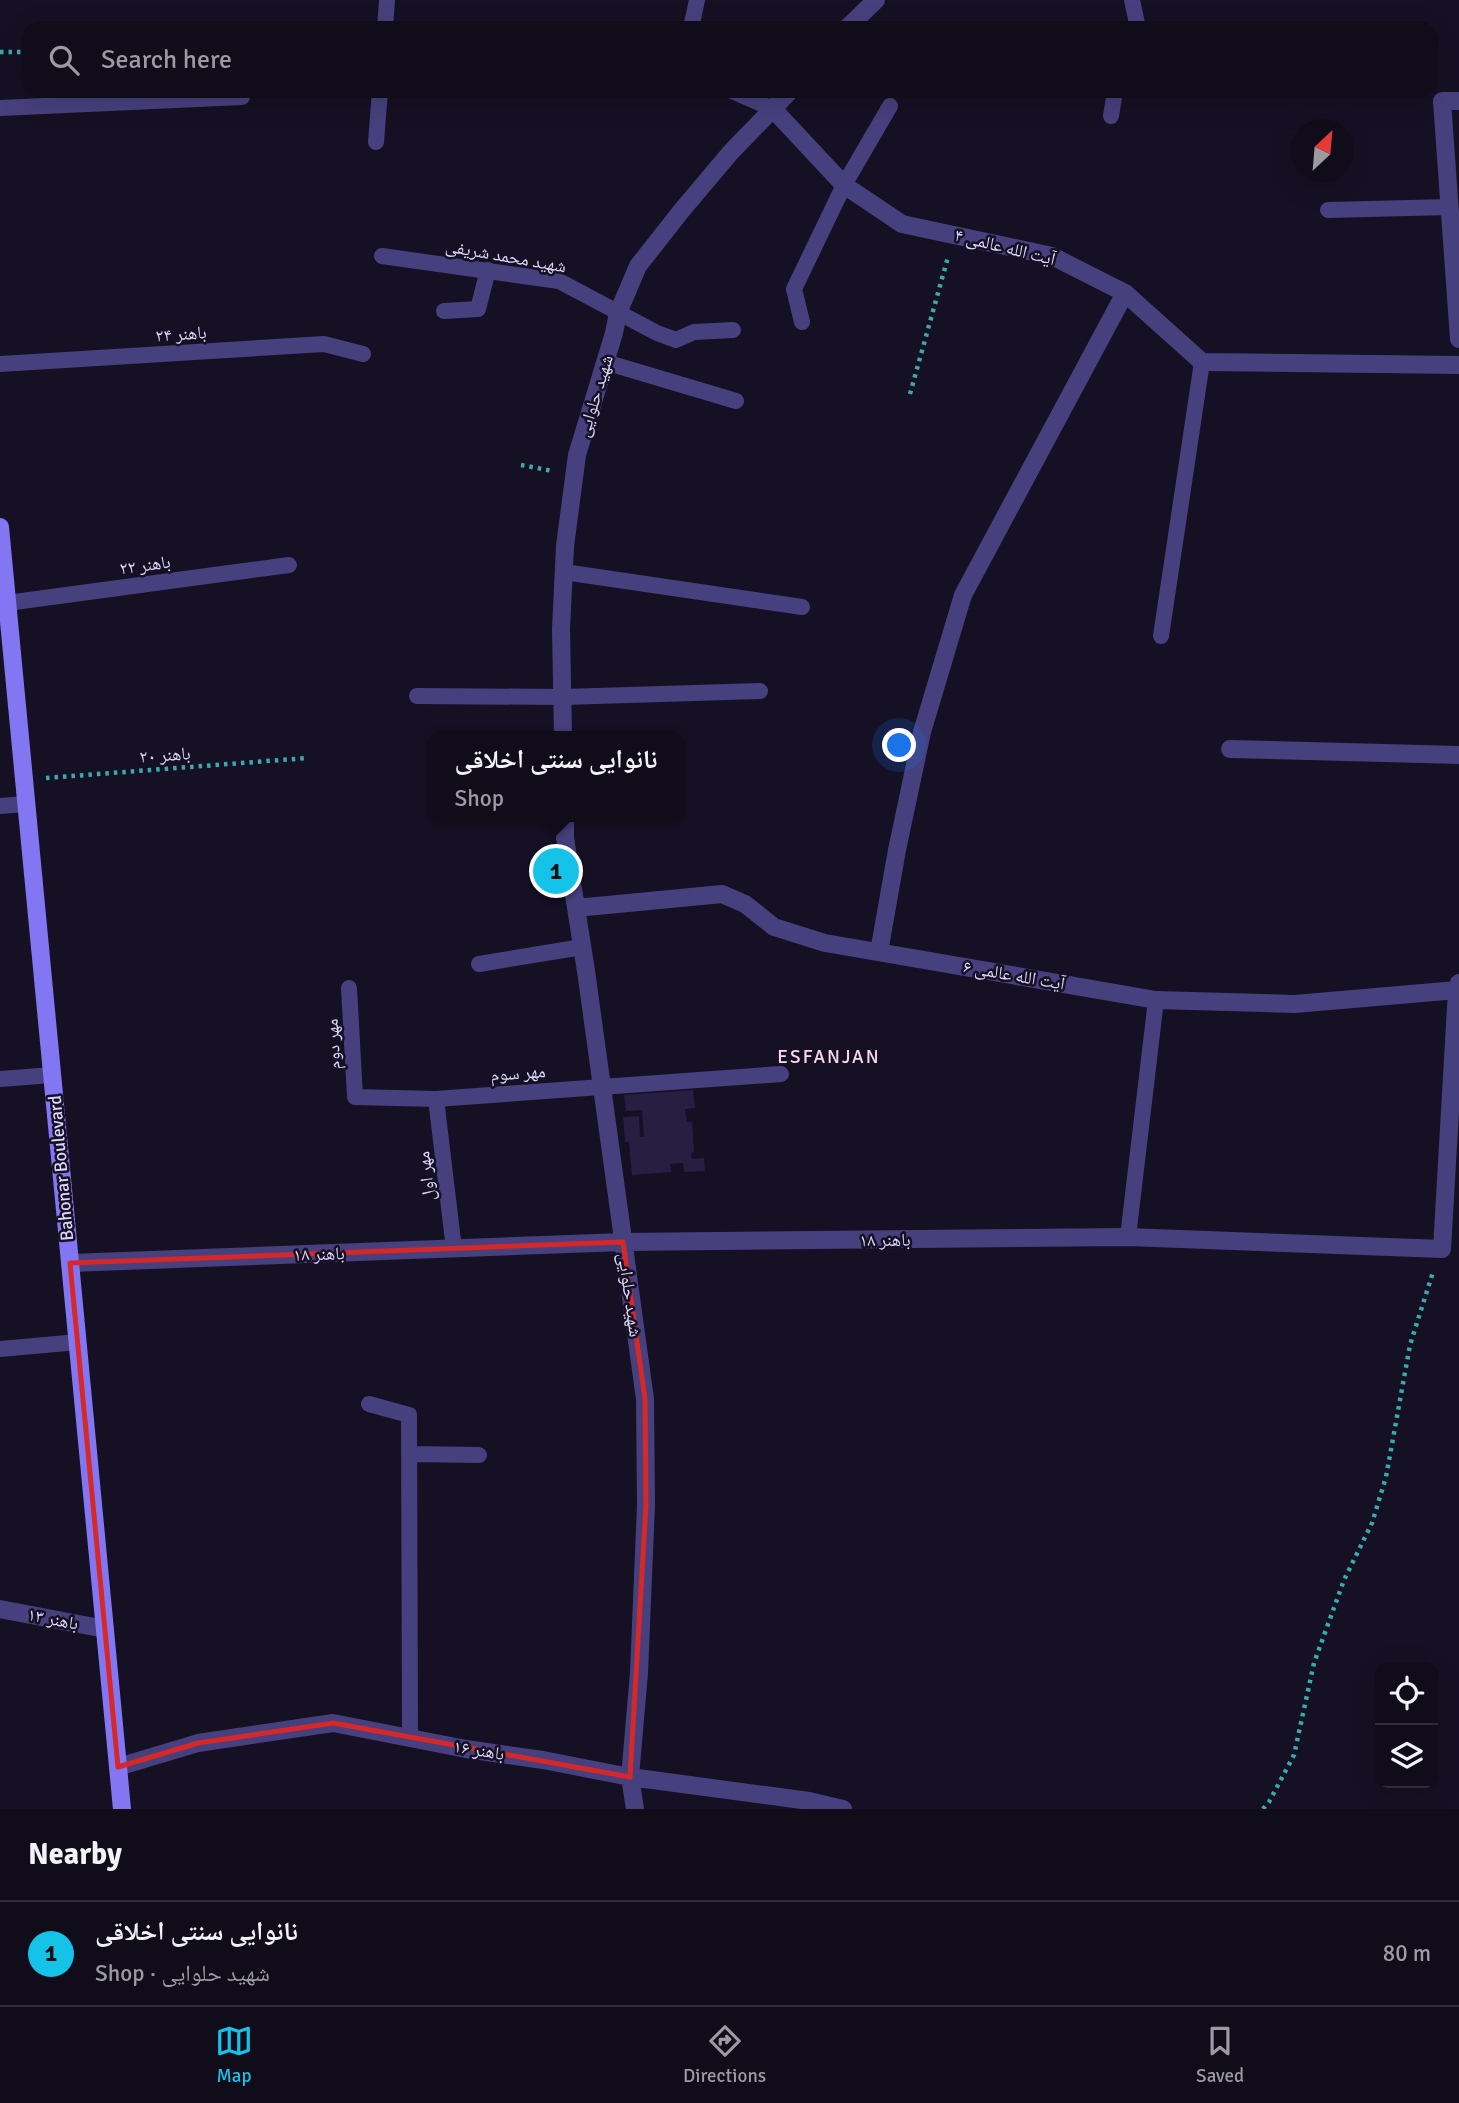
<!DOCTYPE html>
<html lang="en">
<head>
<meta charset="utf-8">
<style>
	:root { --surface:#100c1a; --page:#191523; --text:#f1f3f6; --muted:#9c9ba2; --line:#302c39; --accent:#15c3e9 }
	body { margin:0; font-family:Signika,"Noto Naskh Arabic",sans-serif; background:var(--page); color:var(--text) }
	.controls { position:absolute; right:21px; bottom:21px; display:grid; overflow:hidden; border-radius:14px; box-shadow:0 7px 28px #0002 }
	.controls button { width:63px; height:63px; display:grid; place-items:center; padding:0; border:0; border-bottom:2px solid var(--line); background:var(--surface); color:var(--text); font:35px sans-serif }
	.compass { position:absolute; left:1291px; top:119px; width:63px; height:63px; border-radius:50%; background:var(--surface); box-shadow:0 7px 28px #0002; rotate:26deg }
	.you { position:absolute; left:900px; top:746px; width:24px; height:24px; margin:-18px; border:5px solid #fff; border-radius:50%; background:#1a73e8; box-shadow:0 0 0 10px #1a73e833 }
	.badge { display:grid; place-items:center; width:46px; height:46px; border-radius:50%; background:var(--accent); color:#111; font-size:23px; font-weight:700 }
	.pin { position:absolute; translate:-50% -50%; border:4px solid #fff; box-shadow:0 2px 7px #0006 }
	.popup { position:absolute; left:428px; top:731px; width:256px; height:91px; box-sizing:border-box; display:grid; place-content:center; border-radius:14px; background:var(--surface); filter:drop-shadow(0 2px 5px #0005); font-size:23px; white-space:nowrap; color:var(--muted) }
	.popup b { font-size:26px; color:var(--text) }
	.popup::after { content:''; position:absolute; left:50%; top:100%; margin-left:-14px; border:14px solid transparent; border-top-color:var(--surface) }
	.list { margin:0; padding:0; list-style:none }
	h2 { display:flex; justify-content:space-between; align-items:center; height:91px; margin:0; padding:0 28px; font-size:30px }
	h2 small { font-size:23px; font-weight:400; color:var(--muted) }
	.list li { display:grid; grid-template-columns:46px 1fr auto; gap:21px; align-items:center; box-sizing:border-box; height:105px; padding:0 28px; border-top:2px solid var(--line) }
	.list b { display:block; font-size:26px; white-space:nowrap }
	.list p { margin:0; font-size:23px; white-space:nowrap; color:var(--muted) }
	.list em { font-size:23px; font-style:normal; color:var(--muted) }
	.icon { flex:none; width:38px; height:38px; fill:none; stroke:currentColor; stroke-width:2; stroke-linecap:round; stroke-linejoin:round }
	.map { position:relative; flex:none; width:1459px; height:1809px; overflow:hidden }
	.search { position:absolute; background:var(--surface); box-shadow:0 7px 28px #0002; left:21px; right:21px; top:21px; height:77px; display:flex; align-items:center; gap:18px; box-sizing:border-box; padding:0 24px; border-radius:21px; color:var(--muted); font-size:26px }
	.sheet { height:196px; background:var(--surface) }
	nav { display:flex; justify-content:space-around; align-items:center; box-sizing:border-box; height:98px; border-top:2px solid var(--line); background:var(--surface); font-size:19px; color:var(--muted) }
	nav a { display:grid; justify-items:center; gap:4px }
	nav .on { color:var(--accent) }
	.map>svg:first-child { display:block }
	.building { fill:#281e42 }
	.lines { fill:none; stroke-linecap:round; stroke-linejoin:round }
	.path { stroke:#3aaaac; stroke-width:4.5; stroke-dasharray:3.5 5; stroke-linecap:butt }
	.service { stroke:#47407e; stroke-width:16 }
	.minor { stroke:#47407e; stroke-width:18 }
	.secondary { stroke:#8276f3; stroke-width:18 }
	.marked { fill:none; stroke:#d62828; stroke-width:5; stroke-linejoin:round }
	.labels { text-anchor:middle; stroke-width:5; stroke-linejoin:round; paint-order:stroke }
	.street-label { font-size:18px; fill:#ddd6fb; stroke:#151023 }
	.neighbourhood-label { font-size:19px; letter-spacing:2px; fill:#fcd8ec; stroke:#151023 }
</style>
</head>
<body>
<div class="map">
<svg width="1459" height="1809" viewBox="0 0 1459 1809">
	<rect width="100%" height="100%" fill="#151023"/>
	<path class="building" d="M693 1090 695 1108 685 1109 687 1122H692L694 1152 691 1153 692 1159 704 1158 705 1171 684 1172 683 1163 670 1164 671 1172 632 1175 629 1142H625L623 1117 639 1116 640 1137H644L642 1110 626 1111 624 1095Z"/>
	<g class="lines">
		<path class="path" d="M0 52H28
			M910 394 948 257
			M521 465 553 471
			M46 778 307 758
			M1263 1809 1269 1802 1294 1755 1314 1663 1344 1580 1372 1523 1386 1477 1410 1345 1433 1272"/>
		<path class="service" d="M1132 0 1138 28
			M385 28 387 0
			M691 28 697 0
			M732 91 773 109
			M0 108 242 97
			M1111 116 1115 91
			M376 142 380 91
			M1328 210 1450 207
			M382 256 559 281 657 333 676 340 694 332 733 330
			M444 311 478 309 488 270
			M802 322 794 289 844 185 890 106
			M605 362 736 401
			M0 364 324 344 363 354
			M564 572 802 607
			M7 603 289 565
			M1161 636 1202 362
			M417 696 563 697 760 691
			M0 806 26 804
			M479 964 582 947
			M349 988 355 1097 436 1099 781 1074
			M0 1079 52 1075
			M436 1099 454 1249
			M1128 1237 1156 1000
			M0 1349 78 1342
			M369 1404 409 1415 410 1738
			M409 1454 479 1455"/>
		<path class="minor" d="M847 28 876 0
			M1459 101H1442L1459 339
			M773 109 844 185 902 224 1052 256 1125 293 1202 362 1459 365
			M563 736 561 629 565 546 577 455 614 333 618 313 638 266 682 210 731 152 790 91
			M1230 749 1459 755
			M565 817V838L586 971 645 1399 646 1505 639 1673 630 1777 635 1809
			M576 908 722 894 745 904 774 927 825 943 1156 1000 1295 1004 1457 990 1459 983
			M879 952 897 850 922 732 963 595 1125 293
			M70 1263 623 1242 1128 1237 1442 1249 1457 990
			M0 1609 105 1629
			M118 1767 198 1743 333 1723 466 1749 543 1760 630 1777 809 1801 843 1809"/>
		<path class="secondary" d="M0 527 122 1809"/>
	</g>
	<path class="marked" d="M623 1242 645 1399 646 1505 630 1777 333 1723 198 1743 118 1767 70 1263Z"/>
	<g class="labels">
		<g class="street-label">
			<text transform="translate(1005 247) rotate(14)" y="6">آیت الله عالمی ۴</text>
			<text transform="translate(506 256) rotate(10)" y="6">شهید محمد شریفی</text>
			<text transform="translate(181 334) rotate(-4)" y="6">باهنر ۲۴</text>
			<text transform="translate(595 396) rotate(-73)" y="6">شهید حلوایی</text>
			<text transform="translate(145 565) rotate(-8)" y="6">باهنر ۲۲</text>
			<text transform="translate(165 755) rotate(-4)" y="6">باهنر ۲۰</text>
			<text transform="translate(1014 975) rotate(10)" y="6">آیت الله عالمی ۶</text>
			<text transform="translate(333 1044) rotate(-93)" y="6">مهر دوم</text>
			<text transform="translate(518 1073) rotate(-4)" y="6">مهر سوم</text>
			<text transform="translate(61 1168) rotate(-95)" y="6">Bahonar Boulevard</text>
			<text transform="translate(426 1176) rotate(-97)" y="6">مهر اول</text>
			<text transform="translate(885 1240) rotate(-1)" y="6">باهنر ۱۸</text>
			<text transform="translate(319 1254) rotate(-2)" y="6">باهنر ۱۸</text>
			<text transform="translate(630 1295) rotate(82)" y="6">شهید حلوایی</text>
			<text transform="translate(53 1619) rotate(11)" y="6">باهنر ۱۳</text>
			<text transform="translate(479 1750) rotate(9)" y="6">باهنر ۱۶</text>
		</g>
		<g class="neighbourhood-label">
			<text x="829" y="1063">ESFANJAN</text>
		</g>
	</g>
</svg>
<div class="controls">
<button><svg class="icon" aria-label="locate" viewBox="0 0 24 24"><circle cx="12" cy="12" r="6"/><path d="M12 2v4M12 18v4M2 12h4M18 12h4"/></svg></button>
<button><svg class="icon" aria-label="layers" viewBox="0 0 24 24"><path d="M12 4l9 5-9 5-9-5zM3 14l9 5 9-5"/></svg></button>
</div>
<svg class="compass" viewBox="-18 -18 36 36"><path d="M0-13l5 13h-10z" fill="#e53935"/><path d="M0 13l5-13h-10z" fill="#9c9ba2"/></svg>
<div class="you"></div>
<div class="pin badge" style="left:556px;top:871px">1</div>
<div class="popup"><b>نانوایی سنتی اخلاقی</b>Shop</div>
<div class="search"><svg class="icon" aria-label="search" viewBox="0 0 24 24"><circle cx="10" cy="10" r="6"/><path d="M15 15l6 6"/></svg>Search here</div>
</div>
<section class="sheet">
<h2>Nearby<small></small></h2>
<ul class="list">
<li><span class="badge">1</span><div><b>نانوایی سنتی اخلاقی</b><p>Shop · شهید حلوایی</p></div><em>80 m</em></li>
</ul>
</section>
<nav>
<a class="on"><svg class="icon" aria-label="map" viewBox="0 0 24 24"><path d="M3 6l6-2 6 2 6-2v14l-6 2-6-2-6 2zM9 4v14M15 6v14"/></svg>Map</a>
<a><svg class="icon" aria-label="directions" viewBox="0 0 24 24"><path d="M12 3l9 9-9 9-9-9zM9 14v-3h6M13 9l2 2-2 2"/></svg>Directions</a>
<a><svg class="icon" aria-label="saved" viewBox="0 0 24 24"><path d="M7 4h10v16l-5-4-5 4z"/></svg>Saved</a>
</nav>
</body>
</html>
